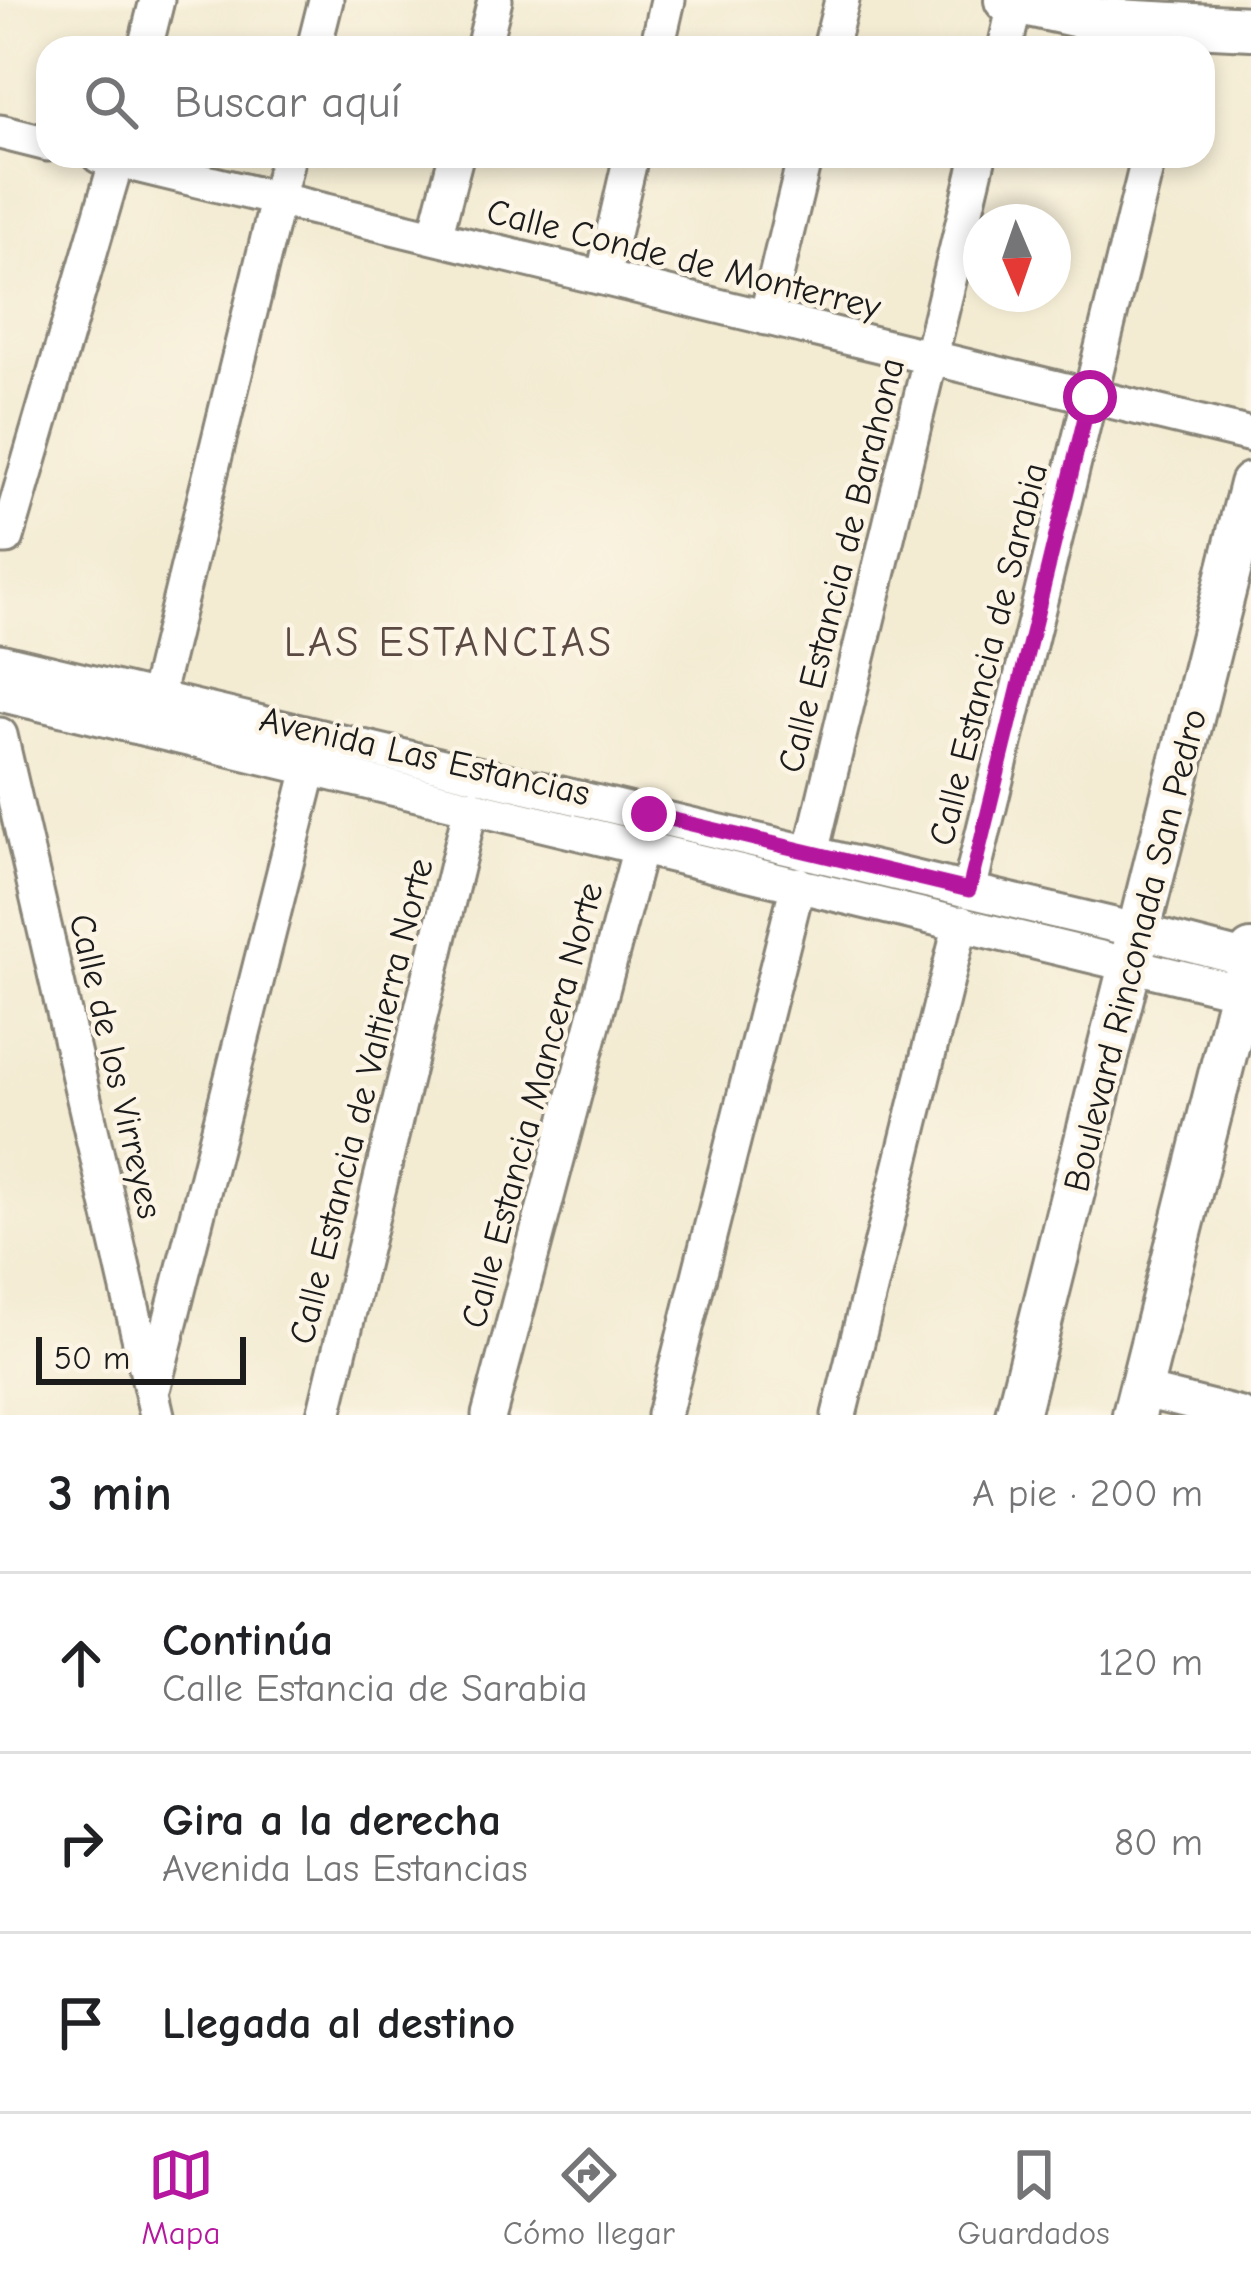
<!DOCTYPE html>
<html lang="es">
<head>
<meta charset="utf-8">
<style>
	:root { --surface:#fff; --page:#f2f2f2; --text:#202124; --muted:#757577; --line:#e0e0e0; --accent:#b5179e }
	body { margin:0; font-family:"Comic Neue",sans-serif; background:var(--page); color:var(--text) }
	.compass { position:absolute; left:963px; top:204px; width:108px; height:108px; border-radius:50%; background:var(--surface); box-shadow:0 6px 18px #0003; rotate:178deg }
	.scale { position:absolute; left:36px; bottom:30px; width:210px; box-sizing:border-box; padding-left:12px; border:6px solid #1c1c1c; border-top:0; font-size:33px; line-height:42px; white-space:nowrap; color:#1c1c1c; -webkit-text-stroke:9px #fcf5e5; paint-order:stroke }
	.stop { position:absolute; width:36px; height:36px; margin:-27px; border:9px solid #b5179e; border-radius:50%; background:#fff }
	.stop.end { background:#b5179e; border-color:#fff; box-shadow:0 3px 12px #0008 }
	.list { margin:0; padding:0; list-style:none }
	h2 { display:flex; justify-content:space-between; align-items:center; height:156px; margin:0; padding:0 48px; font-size:51px }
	h2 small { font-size:39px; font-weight:400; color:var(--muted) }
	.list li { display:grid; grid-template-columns:78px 1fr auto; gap:36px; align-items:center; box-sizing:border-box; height:180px; padding:0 48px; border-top:3px solid var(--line) }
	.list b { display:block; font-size:45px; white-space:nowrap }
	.list p { margin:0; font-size:39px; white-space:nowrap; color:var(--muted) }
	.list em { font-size:39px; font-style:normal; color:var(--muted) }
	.icon { flex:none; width:66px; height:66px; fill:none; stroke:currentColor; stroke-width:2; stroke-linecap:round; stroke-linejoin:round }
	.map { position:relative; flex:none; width:1251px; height:1415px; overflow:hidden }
	.search { position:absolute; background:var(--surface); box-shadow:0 6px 18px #0003; left:36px; right:36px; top:36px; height:132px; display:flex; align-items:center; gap:30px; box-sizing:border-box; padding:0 42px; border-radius:36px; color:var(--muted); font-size:45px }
	.sheet { height:696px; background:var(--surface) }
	nav { display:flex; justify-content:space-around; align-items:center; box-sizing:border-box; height:168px; border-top:3px solid var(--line); background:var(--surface); font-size:33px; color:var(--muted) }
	nav a { display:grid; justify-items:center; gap:6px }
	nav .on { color:var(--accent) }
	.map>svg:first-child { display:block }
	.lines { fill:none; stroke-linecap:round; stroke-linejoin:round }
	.minor-casing { stroke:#888477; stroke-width:39 }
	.tertiary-casing { stroke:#888477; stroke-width:48 }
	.minor { stroke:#fff; stroke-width:33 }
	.tertiary { stroke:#fff; stroke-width:42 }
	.route { stroke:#b5179e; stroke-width:15 }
	.labels { text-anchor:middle; stroke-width:9; stroke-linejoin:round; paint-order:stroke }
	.street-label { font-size:36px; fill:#1c1c1c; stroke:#fcf5e5 }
	.quarter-label { font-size:42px; letter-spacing:3px; fill:#5b4a43; stroke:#fcf5e5 }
</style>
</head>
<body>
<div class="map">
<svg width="1251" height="1415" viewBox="0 0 1251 1415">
	<rect width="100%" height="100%" fill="#fcf5e5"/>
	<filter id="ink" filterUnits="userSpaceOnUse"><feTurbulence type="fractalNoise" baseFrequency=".00833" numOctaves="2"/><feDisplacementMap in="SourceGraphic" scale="24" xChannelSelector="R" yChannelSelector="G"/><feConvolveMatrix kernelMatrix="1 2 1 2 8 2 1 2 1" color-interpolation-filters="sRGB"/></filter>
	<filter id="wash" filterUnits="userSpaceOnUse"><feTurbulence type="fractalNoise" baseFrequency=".004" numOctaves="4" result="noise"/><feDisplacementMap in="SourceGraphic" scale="48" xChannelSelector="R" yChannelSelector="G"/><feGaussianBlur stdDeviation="2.7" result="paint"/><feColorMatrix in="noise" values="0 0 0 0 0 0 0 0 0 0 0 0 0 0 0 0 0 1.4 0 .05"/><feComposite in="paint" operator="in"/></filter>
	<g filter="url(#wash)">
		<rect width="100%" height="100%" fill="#f3ebd2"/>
	</g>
	<g filter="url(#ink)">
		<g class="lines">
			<defs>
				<path id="minor" d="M145 48 157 0
					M314 48 326 0
					M483 48 495 0
					M657 48 668 0
					M830 48 842 0
					M1005 48 1015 4
					M0 132 48 144
					M99 156 1251 435
					M435 237 456 156
					M603 278 631 156
					M766 318 805 156
					M0 537H7L118 156
					M0 661 1139 931 1251 960
					M0 694 1251 994
					M156 698 288 156
					M0 735 157 1415
					M811 853 979 156
					M969 890 1149 156
					M154 1386 315 749
					M1140 1390 1241 1415
					M324 1415 471 806
					M489 1415 646 825
					M664 1415 798 884
					M839 1415 961 923"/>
				<path id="tertiary" d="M1006 0 1097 20 1251 28
					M1017 1415 1251 484
					M1134 1415 1251 952"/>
			</defs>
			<use href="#minor" class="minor-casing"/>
			<use href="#tertiary" class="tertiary-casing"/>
			<use href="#minor" class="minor"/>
			<use href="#tertiary" class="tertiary"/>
		</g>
	</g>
	<g class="lines" filter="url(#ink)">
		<path class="route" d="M649 814 969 890 1090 397"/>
	</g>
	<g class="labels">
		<g class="street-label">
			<text transform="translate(684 258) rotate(14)" y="13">Calle Conde de Monterrey</text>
			<text transform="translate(840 565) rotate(-76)" y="13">Calle Estancia de Barahona</text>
			<text transform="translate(987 654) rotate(-76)" y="13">Calle Estancia de Sarabia</text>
			<text transform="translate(425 755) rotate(13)" y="13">Avenida Las Estancias</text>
			<text transform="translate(1134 950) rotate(-76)" y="13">Boulevard Rinconada San Pedro</text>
			<text transform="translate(117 1066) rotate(77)" y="13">Calle de los Virreyes</text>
			<text transform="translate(360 1101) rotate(-76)" y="13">Calle Estancia de Valtierra Norte</text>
			<text transform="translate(531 1105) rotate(-75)" y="13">Calle Estancia Mancera Norte</text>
		</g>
		<g class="quarter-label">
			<text x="449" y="656">LAS ESTANCIAS</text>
		</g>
	</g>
</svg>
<svg class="compass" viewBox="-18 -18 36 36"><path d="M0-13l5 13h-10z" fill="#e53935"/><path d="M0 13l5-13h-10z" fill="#757577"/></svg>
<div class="scale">50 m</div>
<div class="stop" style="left:1090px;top:397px"></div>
<div class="stop end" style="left:649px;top:814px"></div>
<div class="search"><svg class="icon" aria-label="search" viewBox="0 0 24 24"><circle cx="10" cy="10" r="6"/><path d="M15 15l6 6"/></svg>Buscar aquí</div>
</div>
<section class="sheet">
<h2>3 min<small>A pie · 200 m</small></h2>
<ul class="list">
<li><svg class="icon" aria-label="ahead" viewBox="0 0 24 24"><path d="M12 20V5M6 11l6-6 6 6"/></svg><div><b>Continúa</b><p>Calle Estancia de Sarabia</p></div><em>120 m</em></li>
<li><svg class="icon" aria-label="right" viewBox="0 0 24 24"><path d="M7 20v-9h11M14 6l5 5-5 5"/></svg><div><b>Gira a la derecha</b><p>Avenida Las Estancias</p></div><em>80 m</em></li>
<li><svg class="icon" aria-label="arrive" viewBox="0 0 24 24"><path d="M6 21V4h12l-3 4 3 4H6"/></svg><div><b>Llegada al destino</b></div></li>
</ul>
</section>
<nav>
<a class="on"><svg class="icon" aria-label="map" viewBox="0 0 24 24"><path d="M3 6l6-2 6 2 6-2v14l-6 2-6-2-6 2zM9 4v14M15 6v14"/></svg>Mapa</a>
<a><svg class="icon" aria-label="directions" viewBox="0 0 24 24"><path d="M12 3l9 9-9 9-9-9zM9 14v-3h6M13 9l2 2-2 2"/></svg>Cómo llegar</a>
<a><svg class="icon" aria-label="saved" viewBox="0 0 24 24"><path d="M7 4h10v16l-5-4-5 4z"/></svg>Guardados</a>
</nav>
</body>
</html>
